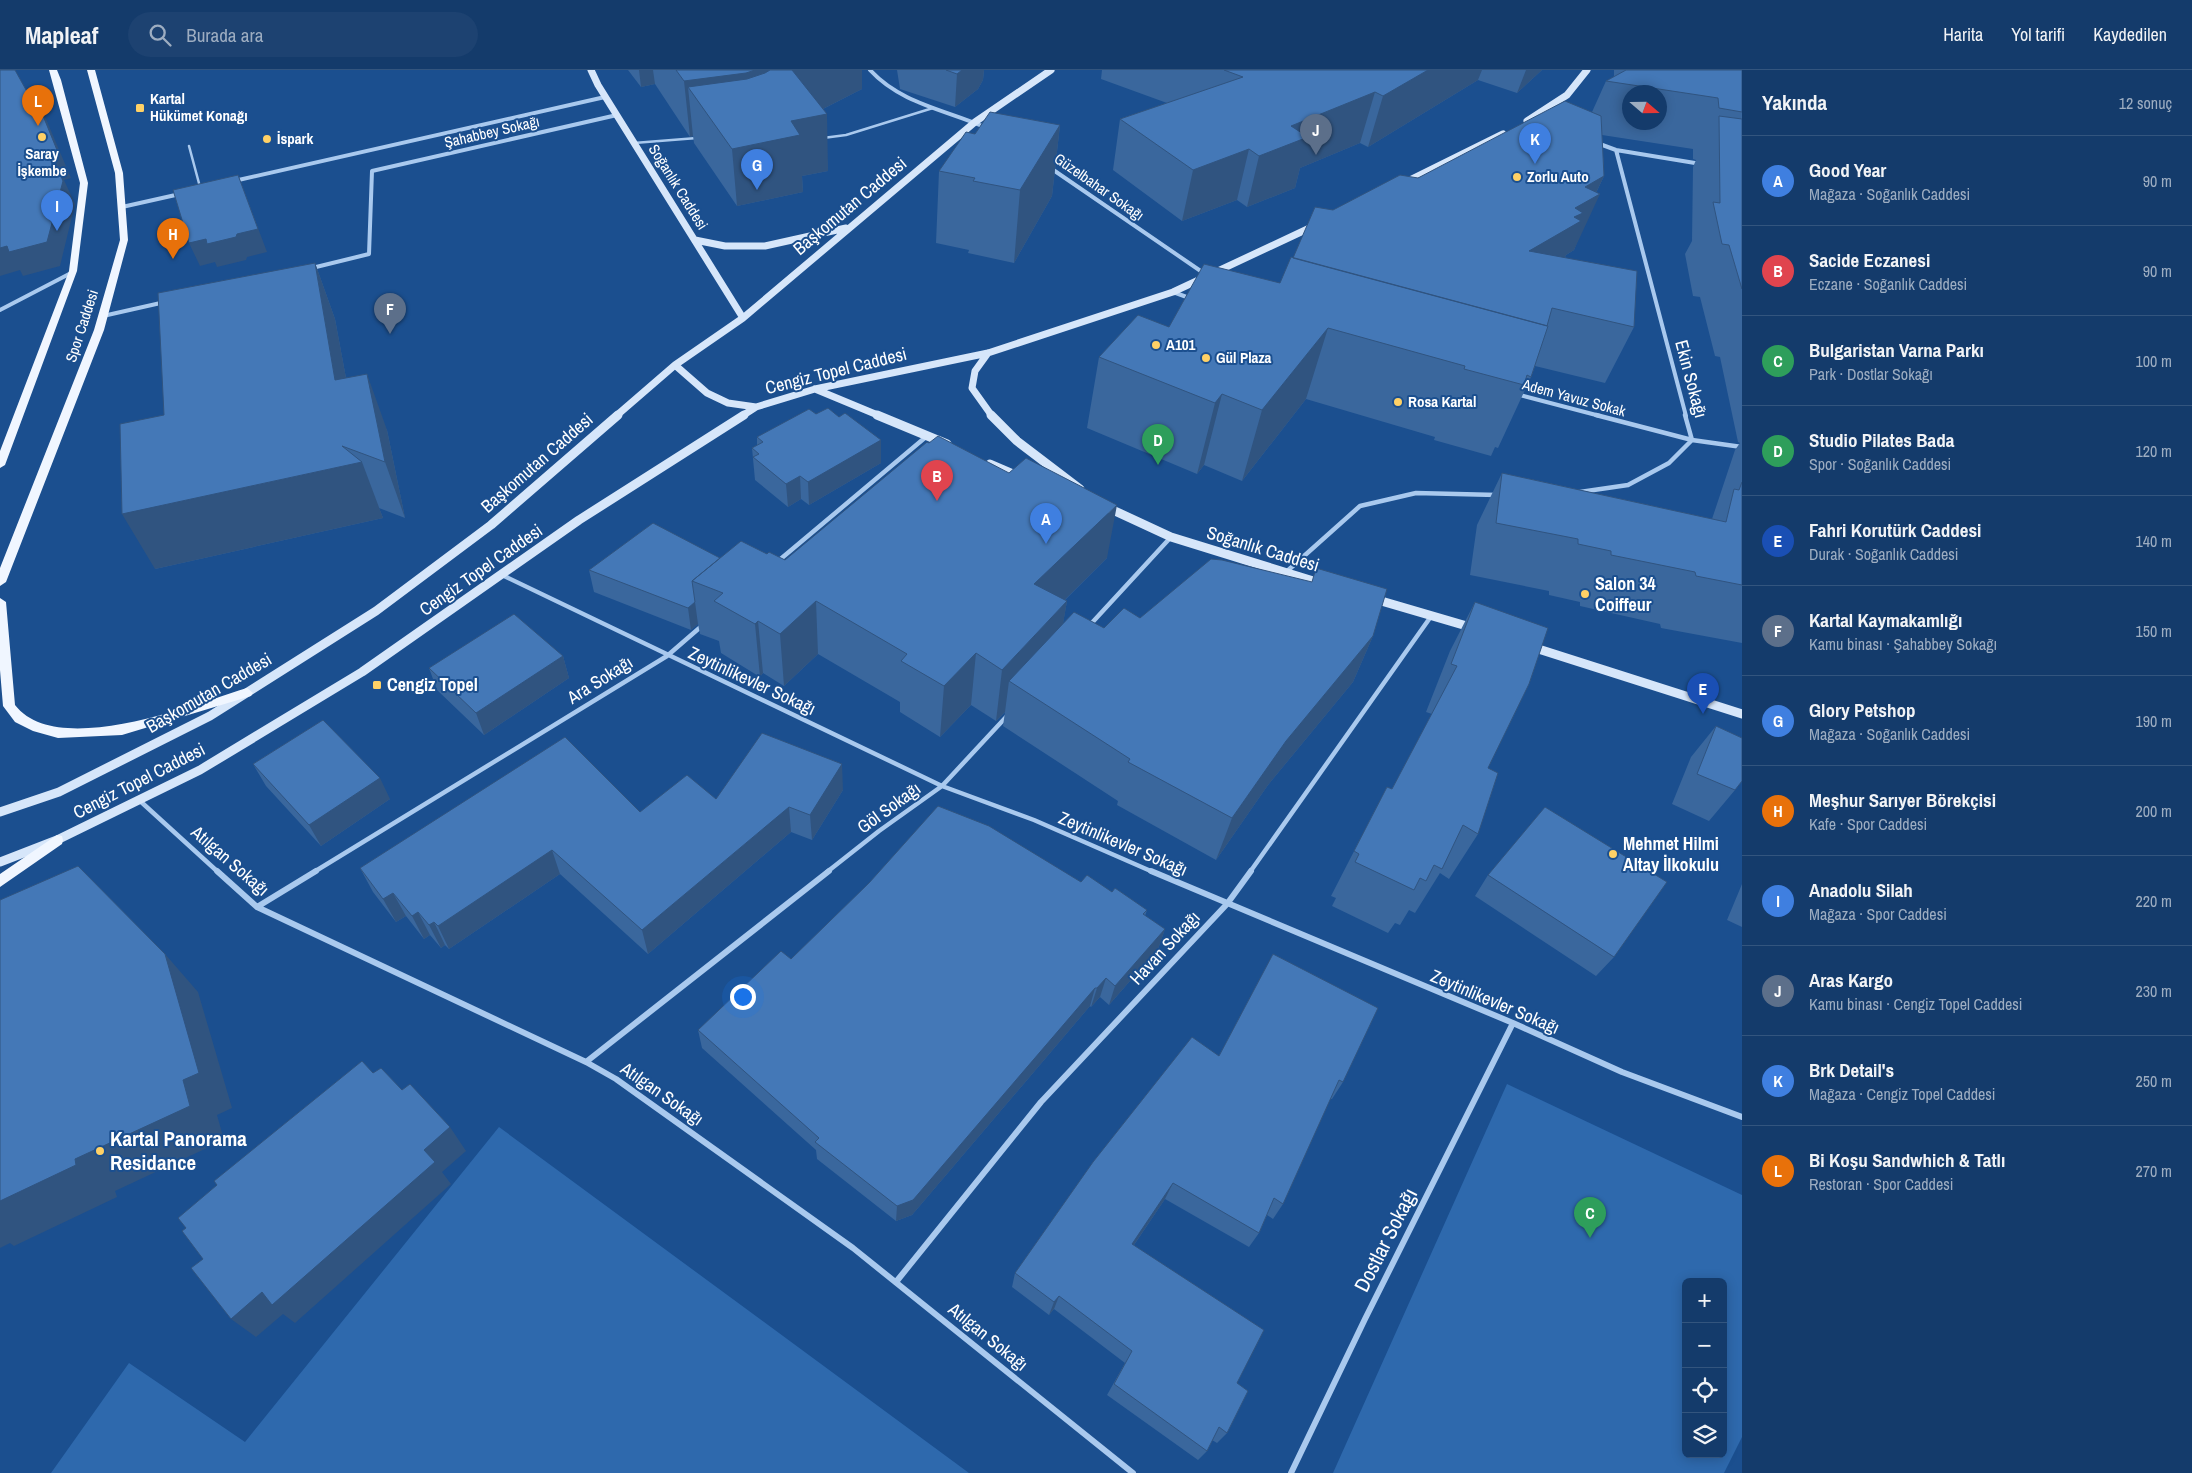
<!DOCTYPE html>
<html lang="tr">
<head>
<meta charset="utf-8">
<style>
	:root { --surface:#143b6b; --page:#1d4271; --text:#f1f3f6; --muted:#9dadc1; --line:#33557e; --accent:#90b9f0 }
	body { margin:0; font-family:"Archivo Narrow",sans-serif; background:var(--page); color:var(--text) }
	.controls { position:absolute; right:15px; bottom:15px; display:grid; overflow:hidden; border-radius:8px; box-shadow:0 2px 12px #0003 }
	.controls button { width:45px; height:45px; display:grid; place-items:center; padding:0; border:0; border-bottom:1px solid var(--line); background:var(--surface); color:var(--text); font:25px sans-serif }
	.compass { position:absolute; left:1622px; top:15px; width:45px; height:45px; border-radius:50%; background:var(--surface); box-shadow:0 2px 12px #0003; rotate:110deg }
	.you { position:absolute; left:742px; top:926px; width:18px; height:18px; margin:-12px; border:4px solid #fff; border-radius:50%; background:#1a73e8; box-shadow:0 0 0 8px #1a73e833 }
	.badge { display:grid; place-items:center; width:32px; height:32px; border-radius:50%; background:var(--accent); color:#fff; font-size:16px; font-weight:700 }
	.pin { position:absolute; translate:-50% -41px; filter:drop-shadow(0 1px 2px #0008) }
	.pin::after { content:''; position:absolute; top:26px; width:18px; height:15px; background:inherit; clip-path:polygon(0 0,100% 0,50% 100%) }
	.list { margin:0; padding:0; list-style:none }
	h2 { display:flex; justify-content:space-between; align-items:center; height:65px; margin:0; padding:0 20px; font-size:21px }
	h2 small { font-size:16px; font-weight:400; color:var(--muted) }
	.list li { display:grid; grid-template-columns:32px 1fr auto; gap:15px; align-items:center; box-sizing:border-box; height:90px; padding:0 20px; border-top:1px solid var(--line) }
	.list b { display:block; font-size:19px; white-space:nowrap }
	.list p { margin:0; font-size:16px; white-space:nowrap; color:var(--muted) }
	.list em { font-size:16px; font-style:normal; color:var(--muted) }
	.icon { flex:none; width:28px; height:28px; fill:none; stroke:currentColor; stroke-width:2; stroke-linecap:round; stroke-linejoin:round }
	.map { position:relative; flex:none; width:1742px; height:1403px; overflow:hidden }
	header { display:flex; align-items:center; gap:30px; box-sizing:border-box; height:70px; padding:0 25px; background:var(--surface); border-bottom:1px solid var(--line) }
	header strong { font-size:24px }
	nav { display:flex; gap:28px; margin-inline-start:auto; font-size:18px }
	.search { width:350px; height:45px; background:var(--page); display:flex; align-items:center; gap:12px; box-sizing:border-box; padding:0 18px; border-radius:28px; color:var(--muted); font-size:19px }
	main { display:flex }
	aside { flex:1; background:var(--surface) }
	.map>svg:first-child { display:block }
	.green { fill:#2e69ad; fill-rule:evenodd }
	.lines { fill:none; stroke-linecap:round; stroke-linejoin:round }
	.lane { stroke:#a9c9ee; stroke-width:2.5 }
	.street-far2 { stroke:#a9c9ee; stroke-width:4 }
	.street-far1 { stroke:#a9c9ee; stroke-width:4.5 }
	.street { stroke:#a9c9ee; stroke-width:6 }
	.secondary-far1 { stroke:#d6e6fa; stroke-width:7 }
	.secondary { stroke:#d6e6fa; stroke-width:9 }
	.primary { fill:#f0f6ff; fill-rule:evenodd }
	.wall { fill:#3a679d; fill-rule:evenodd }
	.shaded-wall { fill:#305480 }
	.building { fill:#4478b7; stroke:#305480 }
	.poi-dot { fill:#ffd166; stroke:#1b4f8f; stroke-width:2 }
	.labels { text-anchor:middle; stroke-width:4; stroke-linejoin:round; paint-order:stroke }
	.far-poi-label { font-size:15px; font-weight:bold; fill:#fff; stroke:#1b4f8f; text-anchor:start }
	.far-street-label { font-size:15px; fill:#fff; stroke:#1b4f8f }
	.street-label { font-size:18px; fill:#fff; stroke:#1b4f8f }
	.poi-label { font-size:18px; font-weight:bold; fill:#fff; stroke:#1b4f8f; text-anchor:start }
	.near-poi-label { font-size:21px; font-weight:bold; fill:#fff; stroke:#1b4f8f; text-anchor:start }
	.near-street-label { font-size:21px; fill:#fff; stroke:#1b4f8f }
</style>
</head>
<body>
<header>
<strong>Mapleaf</strong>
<div class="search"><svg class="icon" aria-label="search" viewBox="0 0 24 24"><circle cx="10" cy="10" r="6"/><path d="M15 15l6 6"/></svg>Burada ara</div>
<nav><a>Harita</a><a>Yol tarifi</a><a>Kaydedilen</a></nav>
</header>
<main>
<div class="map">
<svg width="1742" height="1403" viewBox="0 0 1742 1403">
	<rect width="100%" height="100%" fill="#1b4f8f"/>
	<path class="green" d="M1507 1014 1742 1125V1367L1724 1403H1333ZM1686 1212H1723V1384H1686Z
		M499 1057 969 1403H51L129 1293 245 1372Z"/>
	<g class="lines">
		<path class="lane" d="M823 68 846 65 933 38
			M634 73 697 68
			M189 76 200 117"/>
		<path class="street-far2" d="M870 0C901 34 947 40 987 58
			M1597 73 1616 80 1701 94
			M1616 80 1686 346
			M1049 97 1205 204
			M234 111 605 27
			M122 137 180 124
			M312 198 369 184 372 101 617 45
			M1173 222 1192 229
			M0 240 73 202
			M103 246 165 232
			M1516 324 1600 346"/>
		<path class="street-far1" d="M1596 345 1692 370 1742 377
			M1580 422 1628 415 1669 393 1692 370 1685 345
			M777 492 927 366
			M1285 503 1360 436 1416 423 1497 425
			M502 505 942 716 1034 750 1153 802
			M1089 556 1171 467
			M139 730 218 802
			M314 802 667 586 704 554
			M827 802 879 761 942 716 1007 646
			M1250 802 1432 545"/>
		<path class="street" d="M217 801 257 837 586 992 616 1009 853 1178 1133 1403
			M1151 801 1513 953 1622 1002 1742 1047
			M257 837 316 801
			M586 992 829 801
			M896 1212 1041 1032 1227 834 1251 801
			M1291 1403 1365 1249 1513 953"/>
		<path class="secondary-far1" d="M591 0 598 15 743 248
			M1527 51 1567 25 1587 0
			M1404 113 1503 64
			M695 170 725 176H765L846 158
			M988 283 975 301 972 318 992 346
			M675 295 707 323 728 333 756 337
			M815 319 880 346
			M616 346 675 295 743 248 975 52 1051 0
			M742 346 756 337 815 319 988 283 1173 222 1316 155"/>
		<path class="secondary" d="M877 345 947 374
			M991 345 1017 371 1080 419
			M990 394 1022 408
			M1104 436 1171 467 1323 514
			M1371 528 1477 559
			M1529 576 1742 644
			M0 742 59 722 210 646 376 541 491 455 618 345
			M0 792 57 770 200 700 362 602 579 450 744 345"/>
		<path class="primary" d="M49 0H57L61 10 88 113 77 201 5 395 0 398V381L69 201 80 113Z
			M87 0H95L123 103 128 170 104 260 6 512 0 516V498L94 260 120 170 115 103Z
			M0 528 6 532 15 635C57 689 192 635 247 618L253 623 251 626 122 665 58 668 33 661 15 652 3 636 0 600Z
			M57 765 62 766 63 770 62 774 0 817V804Z"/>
	</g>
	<path class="wall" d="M628 0H862V19L823 39 828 101 802 106 803 122 737 136 694 73 693 66 690 67 655 14 641 17Z
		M897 0H984L983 10 978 19 955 37 900 19Z
		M1102 0H1542L1517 23 1478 10 1368 77 1360 73 1300 98 1295 118 1247 137 1237 130 1182 151 1113 100 1120 49 1167 33 1101 9Z
		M1614 0H1742V573L1661 558 1660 554 1580 536V532L1549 525V521L1470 505 1477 455 1502 403 1712 449 1735 380 1740 373 1738 372 1720 287 1715 286 1700 227 1693 226 1685 184 1692 171 1693 97 1696 90 1693 89V79L1602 65 1604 106 1596 123 1574 180 1566 185 1565 187 1634 257 1605 313 1535 296 1531 307 1498 378 1495 377 1491 386 1434 370 1435 367 1306 329 1242 411 1204 395 1197 404 1087 358 1099 287 1169 257 1280 213 1293 188 1333 140 1592 42 1606 11 1614 7ZM1630 22H1660V52H1630Z
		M1060 55 1052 126 1014 193 968 183 969 180 936 173 939 101 975 64Z
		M315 193 335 249 346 308 387 360 405 448 379 438 383 448 155 499 164 345Z
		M757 367 881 393 809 435 801 429 788 437 755 410 752 378 757 375Z
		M767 484 785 490 1107 488 1065 530 1067 531 1063 553 1104 558 1140 548 1373 566 1353 612 1268 715 1216 790 1117 735 1118 731 1003 656 1005 642 996 651 971 635 940 667 900 642V632L818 584 784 616 763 603 760 607 721 583 719 571 700 564 698 554 691 560 594 522 589 500Z
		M1475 532 1478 764 1449 809 1440 803 1415 843 1409 840 1400 855 1395 853 1388 863 1332 836 1336 828 1331 826 1387 717 1392 719 1432 644 1426 642 1450 581Z
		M563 586 569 608 484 665 437 620 429 598Z
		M1716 656 1735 720 1709 751 1672 734 1691 687Z
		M253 694 390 729 321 776 266 716Z
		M843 720 812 770 791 762 648 884 560 804 449 879 445 875 441 878 430 865 424 869 406 846 396 852 373 822 360 798 640 742 716 729Z
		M1488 805 1614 887 1596 906 1475 826Z
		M1081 812 1112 822 1147 840 1145 846 1165 859 1158 879 1109 935 1100 927 1091 937 1090 936 912 1145 896 1151 817 1089 816 1080 702 978 698 960 791 889Z
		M1742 814V857L1727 850Z
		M1273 884 1343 1012 1332 1029H1330L1283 1134 1273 1149 1267 1145 1259 1163 1249 1177 1165 1129 1134 1175 1237 1313 1227 1363 1217 1373 1212 1370 1207 1381 1198 1390 1107 1325 1125 1293 1054 1239 1049 1245 1012 1217 1015 1203 1219 986Z"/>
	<path class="shaded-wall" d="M639 0H653L655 14 641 17Z
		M755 0H778L780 40 688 17 693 66 690 67 684 11Z
		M791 0H862V19L805 48 827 44 828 101 802 106 803 122 737 136 732 79 791 51Z
		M962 0H984L983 10 978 19 955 37 957 4Z
		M1428 0H1482L1478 10 1368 77 1383 26Z
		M1526 0H1542L1517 23Z
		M1375 22 1360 73 1300 98 1295 118 1247 137 1259 86 1291 56Z
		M35 26 46 49 71 108 64 110 75 134 60 196 23 206 20 200 0 206V178L52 86Z
		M1060 55 1052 126 1014 193 1020 120Z
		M1249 79 1237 130 1182 151 1193 100Z
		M238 105 267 182 247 187 246 190 217 197 215 192 200 196 189 173 206 169Z
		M1604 106 1594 127 1600 124 1574 180 1566 185 1556 207 1529 181 1585 117Z
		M315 193 335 249 357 367 335 310Z
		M1328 258 1306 329 1242 411 1262 340Z
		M367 304 387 360 405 448 385 392Z
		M1222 324 1204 395 1197 404 1215 333Z
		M881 370V393L809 435 808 412Z
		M362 392 383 448 155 499 122 444Z
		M800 406 801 429 788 437 786 414Z
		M1117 435 1107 488 1027 567 1034 514Z
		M816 531 818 584 784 616 780 564Z
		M1067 531 1058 584 1009 611 1005 642 996 651 1002 600Z
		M695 532 698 554 691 560 688 538Z
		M758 551 763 603 760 607 755 554Z
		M1373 566 1353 612 1268 715 1216 790 1232 748 1286 671Z
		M976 583 971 635 940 667 944 616Z
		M563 586 569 608 484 665 476 643Z
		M842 694 843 720 812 770 810 745Z
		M380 708 390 729 321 776 309 755Z
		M789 737 791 762 648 884 642 860Z
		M552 780 560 804 449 879 438 856Z
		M393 823 406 846 396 852 383 829Z
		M418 842 430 865 424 869 412 846Z
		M434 852 445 875 441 878 429 855Z
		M1165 859 1158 879 1109 935 1115 916Z
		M165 884 198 922 232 1038 217 1045 224 1070 115 1121 117 1127 14 1176 10 1173 0 1178V1131L75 1089 183 1010Z
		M1106 908 1100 927 1091 937 1097 918Z
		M1095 918 1090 936 912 1145 896 1151 897 1136Z
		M450 1057 466 1081 442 1102 451 1114 295 1253 283 1244 256 1267 231 1249Z
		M1173 1113 1165 1129 1125 1188 1132 1174Z
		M1059 1226 1054 1239 1049 1245 1054 1232Z"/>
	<path class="building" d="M0 0H15L30 27 35 26 59 85 52 86 63 111 47 172 9 182 7 176 0 178Z
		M676 0H755L746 3 684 11Z
		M770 0H792L827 44 791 51 800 65 732 79 688 17 747 9 765 3Z
		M946 0H962L957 4Z
		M1224 0H1428L1383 26 1375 22 1291 56 1308 67 1259 86 1249 79 1193 100 1120 49 1243 7Z
		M1626 0H1742V42L1719 38 1718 28 1606 11Z
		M1565 31 1601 46 1604 106 1585 117 1600 124 1575 138 1583 143 1574 147 1581 151 1529 181 1637 201 1634 257 1552 238 1547 256 1293 188 1315 137 1333 140 1400 105 1418 108Z
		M990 42 1060 55 1020 120 973 111 975 108 939 101 966 62 975 64Z
		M1719 46 1742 49V219L1729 175 1722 174 1713 132 1720 133Z
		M238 105 258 159 237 164 236 167 207 174 206 169 189 173 173 120Z
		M1291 187 1548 256 1531 307 1527 305 1524 315 1464 299 1465 296 1328 258 1262 340 1222 324 1215 333 1099 287 1138 245 1169 257 1204 194 1280 213Z
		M315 193 335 310 367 304 385 392 342 376 362 392 122 444 120 354 164 345 158 223Z
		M828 338 839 347 845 343 881 370 808 412 800 406 786 414 753 387 759 384 752 378 763 372 757 367 809 339 816 344Z
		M938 366 1009 403 1026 388 1117 435 1034 514 1067 531 1002 600 976 583 944 616 901 591 907 584 816 531 780 564 758 551 755 554 714 531 723 523 692 511 741 471 767 484 769 482 785 490 927 372 929 373Z
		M1502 403 1726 452 1734 419 1739 420 1742 412V515L1696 506 1695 502 1611 485V481L1578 474V469L1496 453Z
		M653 453 720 488 692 511 695 532 688 538 589 500Z
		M1211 489 1222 490 1312 512 1316 498 1387 519 1373 566 1286 671 1232 748 1128 692 1130 689 1009 611 1074 542 1104 558 1124 538 1140 548Z
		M1475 532 1548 558 1529 614 1488 698 1498 703 1478 764 1463 755 1442 799 1434 795 1426 811 1420 808 1414 820 1355 792 1359 784 1354 781 1387 717 1392 719 1457 596 1451 594Z
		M514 544 563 586 476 643 429 598Z
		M323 650 380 708 309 755 253 694Z
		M1716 656 1742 668V711L1735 720 1697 704Z
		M762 663 842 694 810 745 789 737 642 860 552 780 438 856 434 852 429 855 418 842 412 846 393 823 383 829 360 798 565 667 640 742 687 705 716 729Z
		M938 736 989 756 1081 812 1087 805 1112 822 1115 818 1147 840 1143 844 1165 859 1115 916 1106 908 1097 918H1095L913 1130 897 1136 815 1072 819 1068 698 960 781 881 791 889 869 813Z
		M1545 737 1667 812 1614 887 1488 805Z
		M78 796 165 884 199 1003 183 1010 190 1036 75 1089 76 1095 0 1131V830Z
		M1273 884 1378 938 1343 1012 1339 1010 1283 1134 1274 1128 1259 1163 1173 1113 1132 1174 1264 1260 1237 1313 1248 1321 1227 1363 1219 1357 1207 1381 1114 1314 1132 1281 1059 1226 1054 1232 1015 1203 1093 1092 1192 967 1219 986Z
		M362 991 373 1003 381 998 402 1020 410 1014 450 1057 424 1080 435 1092 272 1235 262 1222 231 1249 191 1198 203 1189 182 1161 186 1158 178 1148 217 1115 214 1111Z"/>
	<g class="poi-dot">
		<rect x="135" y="33" width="10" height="10" rx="2.5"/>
		<circle cx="42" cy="67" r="5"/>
		<circle cx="267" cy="69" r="5"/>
		<circle cx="1517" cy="107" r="5"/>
		<circle cx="1156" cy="275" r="5"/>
		<circle cx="1206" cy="288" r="5"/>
		<circle cx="1398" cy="332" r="5"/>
		<circle cx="1585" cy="524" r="5"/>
		<rect x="372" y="610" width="10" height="10" rx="2.5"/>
		<circle cx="1613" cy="784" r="5"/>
		<circle cx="100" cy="1081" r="5"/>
	</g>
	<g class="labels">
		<g class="far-poi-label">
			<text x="150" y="34">Kartal<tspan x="150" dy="17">Hükümet Konağı</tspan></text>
			<text x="277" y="74">İspark</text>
			<text x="42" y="89" text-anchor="middle">Saray<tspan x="42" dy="17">İşkembe</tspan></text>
			<text x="1527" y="112">Zorlu Auto</text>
			<text x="1166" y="280">A101</text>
			<text x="1216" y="293">Gül Plaza</text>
			<text x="1408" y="337">Rosa Kartal</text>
		</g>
		<g class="far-street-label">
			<text transform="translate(492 62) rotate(-13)" y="5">Şahabbey Sokağı</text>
			<text transform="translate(678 117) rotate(58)" y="5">Soğanlık Caddesi</text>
			<text transform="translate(1099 117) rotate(35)" y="5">Güzelbahar Sokağı</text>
			<text transform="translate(82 256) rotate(-72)" y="5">Spor Caddesi</text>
			<text transform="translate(1574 328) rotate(15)" y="5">Adem Yavuz Sokak</text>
		</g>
		<g class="street-label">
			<text transform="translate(850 136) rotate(-40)" y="6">Başkomutan Caddesi</text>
			<text transform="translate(836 301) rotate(-14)" y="6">Cengiz Topel Caddesi</text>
			<text transform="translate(1691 309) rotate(75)" y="6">Ekin Sokağı</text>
			<text transform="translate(537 393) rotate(-41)" y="6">Başkomutan Caddesi</text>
			<text transform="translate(1263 479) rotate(17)" y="6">Soğanlık Caddesi</text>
			<text transform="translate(481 500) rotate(-35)" y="6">Cengiz Topel Caddesi</text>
			<text transform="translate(600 610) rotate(-32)" y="6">Ara Sokağı</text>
			<text transform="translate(752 611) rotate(25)" y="6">Zeytinlikevler Sokağı</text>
			<text transform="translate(209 623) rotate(-30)" y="6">Başkomutan Caddesi</text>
			<text transform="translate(139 711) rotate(-27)" y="6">Cengiz Topel Caddesi</text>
			<text transform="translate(889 738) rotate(-36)" y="6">Göl Sokağı</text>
			<text transform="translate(1123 774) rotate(23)" y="6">Zeytinlikevler Sokağı</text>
			<text transform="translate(230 791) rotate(41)" y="6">Atılgan Sokağı</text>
			<text transform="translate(1165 878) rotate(-47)" y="6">Havan Sokağı</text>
			<text transform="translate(1495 932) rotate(23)" y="6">Zeytinlikevler Sokağı</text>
			<text transform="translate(662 1024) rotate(35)" y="6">Atılgan Sokağı</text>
			<text transform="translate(988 1267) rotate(39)" y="6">Atılgan Sokağı</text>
		</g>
		<g class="poi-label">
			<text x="1595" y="520">Salon 34<tspan x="1595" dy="21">Coiffeur</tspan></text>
			<text x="387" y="621">Cengiz Topel</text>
			<text x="1623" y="780">Mehmet Hilmi<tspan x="1623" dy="21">Altay İlkokulu</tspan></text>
		</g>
		<g class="near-poi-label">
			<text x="110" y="1076">Kartal Panorama<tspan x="110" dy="24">Residance</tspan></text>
		</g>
		<g class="near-street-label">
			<text transform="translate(1386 1170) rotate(-63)" y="7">Dostlar Sokağı</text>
		</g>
	</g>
</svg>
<div class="controls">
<button>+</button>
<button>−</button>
<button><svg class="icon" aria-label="locate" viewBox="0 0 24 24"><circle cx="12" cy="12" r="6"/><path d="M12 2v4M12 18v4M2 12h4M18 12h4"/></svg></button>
<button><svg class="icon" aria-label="layers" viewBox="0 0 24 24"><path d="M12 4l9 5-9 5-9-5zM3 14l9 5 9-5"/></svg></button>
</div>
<svg class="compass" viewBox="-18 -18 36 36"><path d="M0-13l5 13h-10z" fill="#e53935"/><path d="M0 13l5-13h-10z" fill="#9dadc1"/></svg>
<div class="you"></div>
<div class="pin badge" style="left:1046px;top:474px;background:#3f7fe0">A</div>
<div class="pin badge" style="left:937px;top:431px;background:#e0444e">B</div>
<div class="pin badge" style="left:1590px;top:1168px;background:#2e9e5b">C</div>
<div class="pin badge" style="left:1158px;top:395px;background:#2e9e5b">D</div>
<div class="pin badge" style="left:1703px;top:644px;background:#1a4fb4">E</div>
<div class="pin badge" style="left:390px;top:264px;background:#5c6f8a">F</div>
<div class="pin badge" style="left:757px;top:120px;background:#3f7fe0">G</div>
<div class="pin badge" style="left:173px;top:189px;background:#e8710a">H</div>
<div class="pin badge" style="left:57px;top:161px;background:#3f7fe0">I</div>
<div class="pin badge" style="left:1316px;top:85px;background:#5c6f8a">J</div>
<div class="pin badge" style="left:1535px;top:94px;background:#3f7fe0">K</div>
<div class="pin badge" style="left:38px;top:56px;background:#e8710a">L</div>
</div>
<aside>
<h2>Yakında<small>12 sonuç</small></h2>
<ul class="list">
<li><span class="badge" style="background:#3f7fe0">A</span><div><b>Good Year</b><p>Mağaza · Soğanlık Caddesi</p></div><em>90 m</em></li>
<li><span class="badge" style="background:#e0444e">B</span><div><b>Sacide Eczanesi</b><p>Eczane · Soğanlık Caddesi</p></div><em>90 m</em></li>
<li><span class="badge" style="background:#2e9e5b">C</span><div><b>Bulgaristan Varna Parkı</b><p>Park · Dostlar Sokağı</p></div><em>100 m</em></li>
<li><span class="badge" style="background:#2e9e5b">D</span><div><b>Studio Pilates Bada</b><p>Spor · Soğanlık Caddesi</p></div><em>120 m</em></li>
<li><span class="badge" style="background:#1a4fb4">E</span><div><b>Fahri Korutürk Caddesi</b><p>Durak · Soğanlık Caddesi</p></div><em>140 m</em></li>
<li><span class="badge" style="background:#5c6f8a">F</span><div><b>Kartal Kaymakamlığı</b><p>Kamu binası · Şahabbey Sokağı</p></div><em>150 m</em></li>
<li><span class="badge" style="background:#3f7fe0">G</span><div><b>Glory Petshop</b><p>Mağaza · Soğanlık Caddesi</p></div><em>190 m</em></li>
<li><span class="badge" style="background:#e8710a">H</span><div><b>Meşhur Sarıyer Börekçisi</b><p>Kafe · Spor Caddesi</p></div><em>200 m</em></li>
<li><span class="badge" style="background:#3f7fe0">I</span><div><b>Anadolu Silah</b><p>Mağaza · Spor Caddesi</p></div><em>220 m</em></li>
<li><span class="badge" style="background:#5c6f8a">J</span><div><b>Aras Kargo</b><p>Kamu binası · Cengiz Topel Caddesi</p></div><em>230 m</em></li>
<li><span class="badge" style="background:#3f7fe0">K</span><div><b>Brk Detail's</b><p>Mağaza · Cengiz Topel Caddesi</p></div><em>250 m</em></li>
<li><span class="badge" style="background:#e8710a">L</span><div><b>Bi Koşu Sandwhich &amp; Tatlı</b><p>Restoran · Spor Caddesi</p></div><em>270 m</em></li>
</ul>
</aside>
</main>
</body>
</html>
